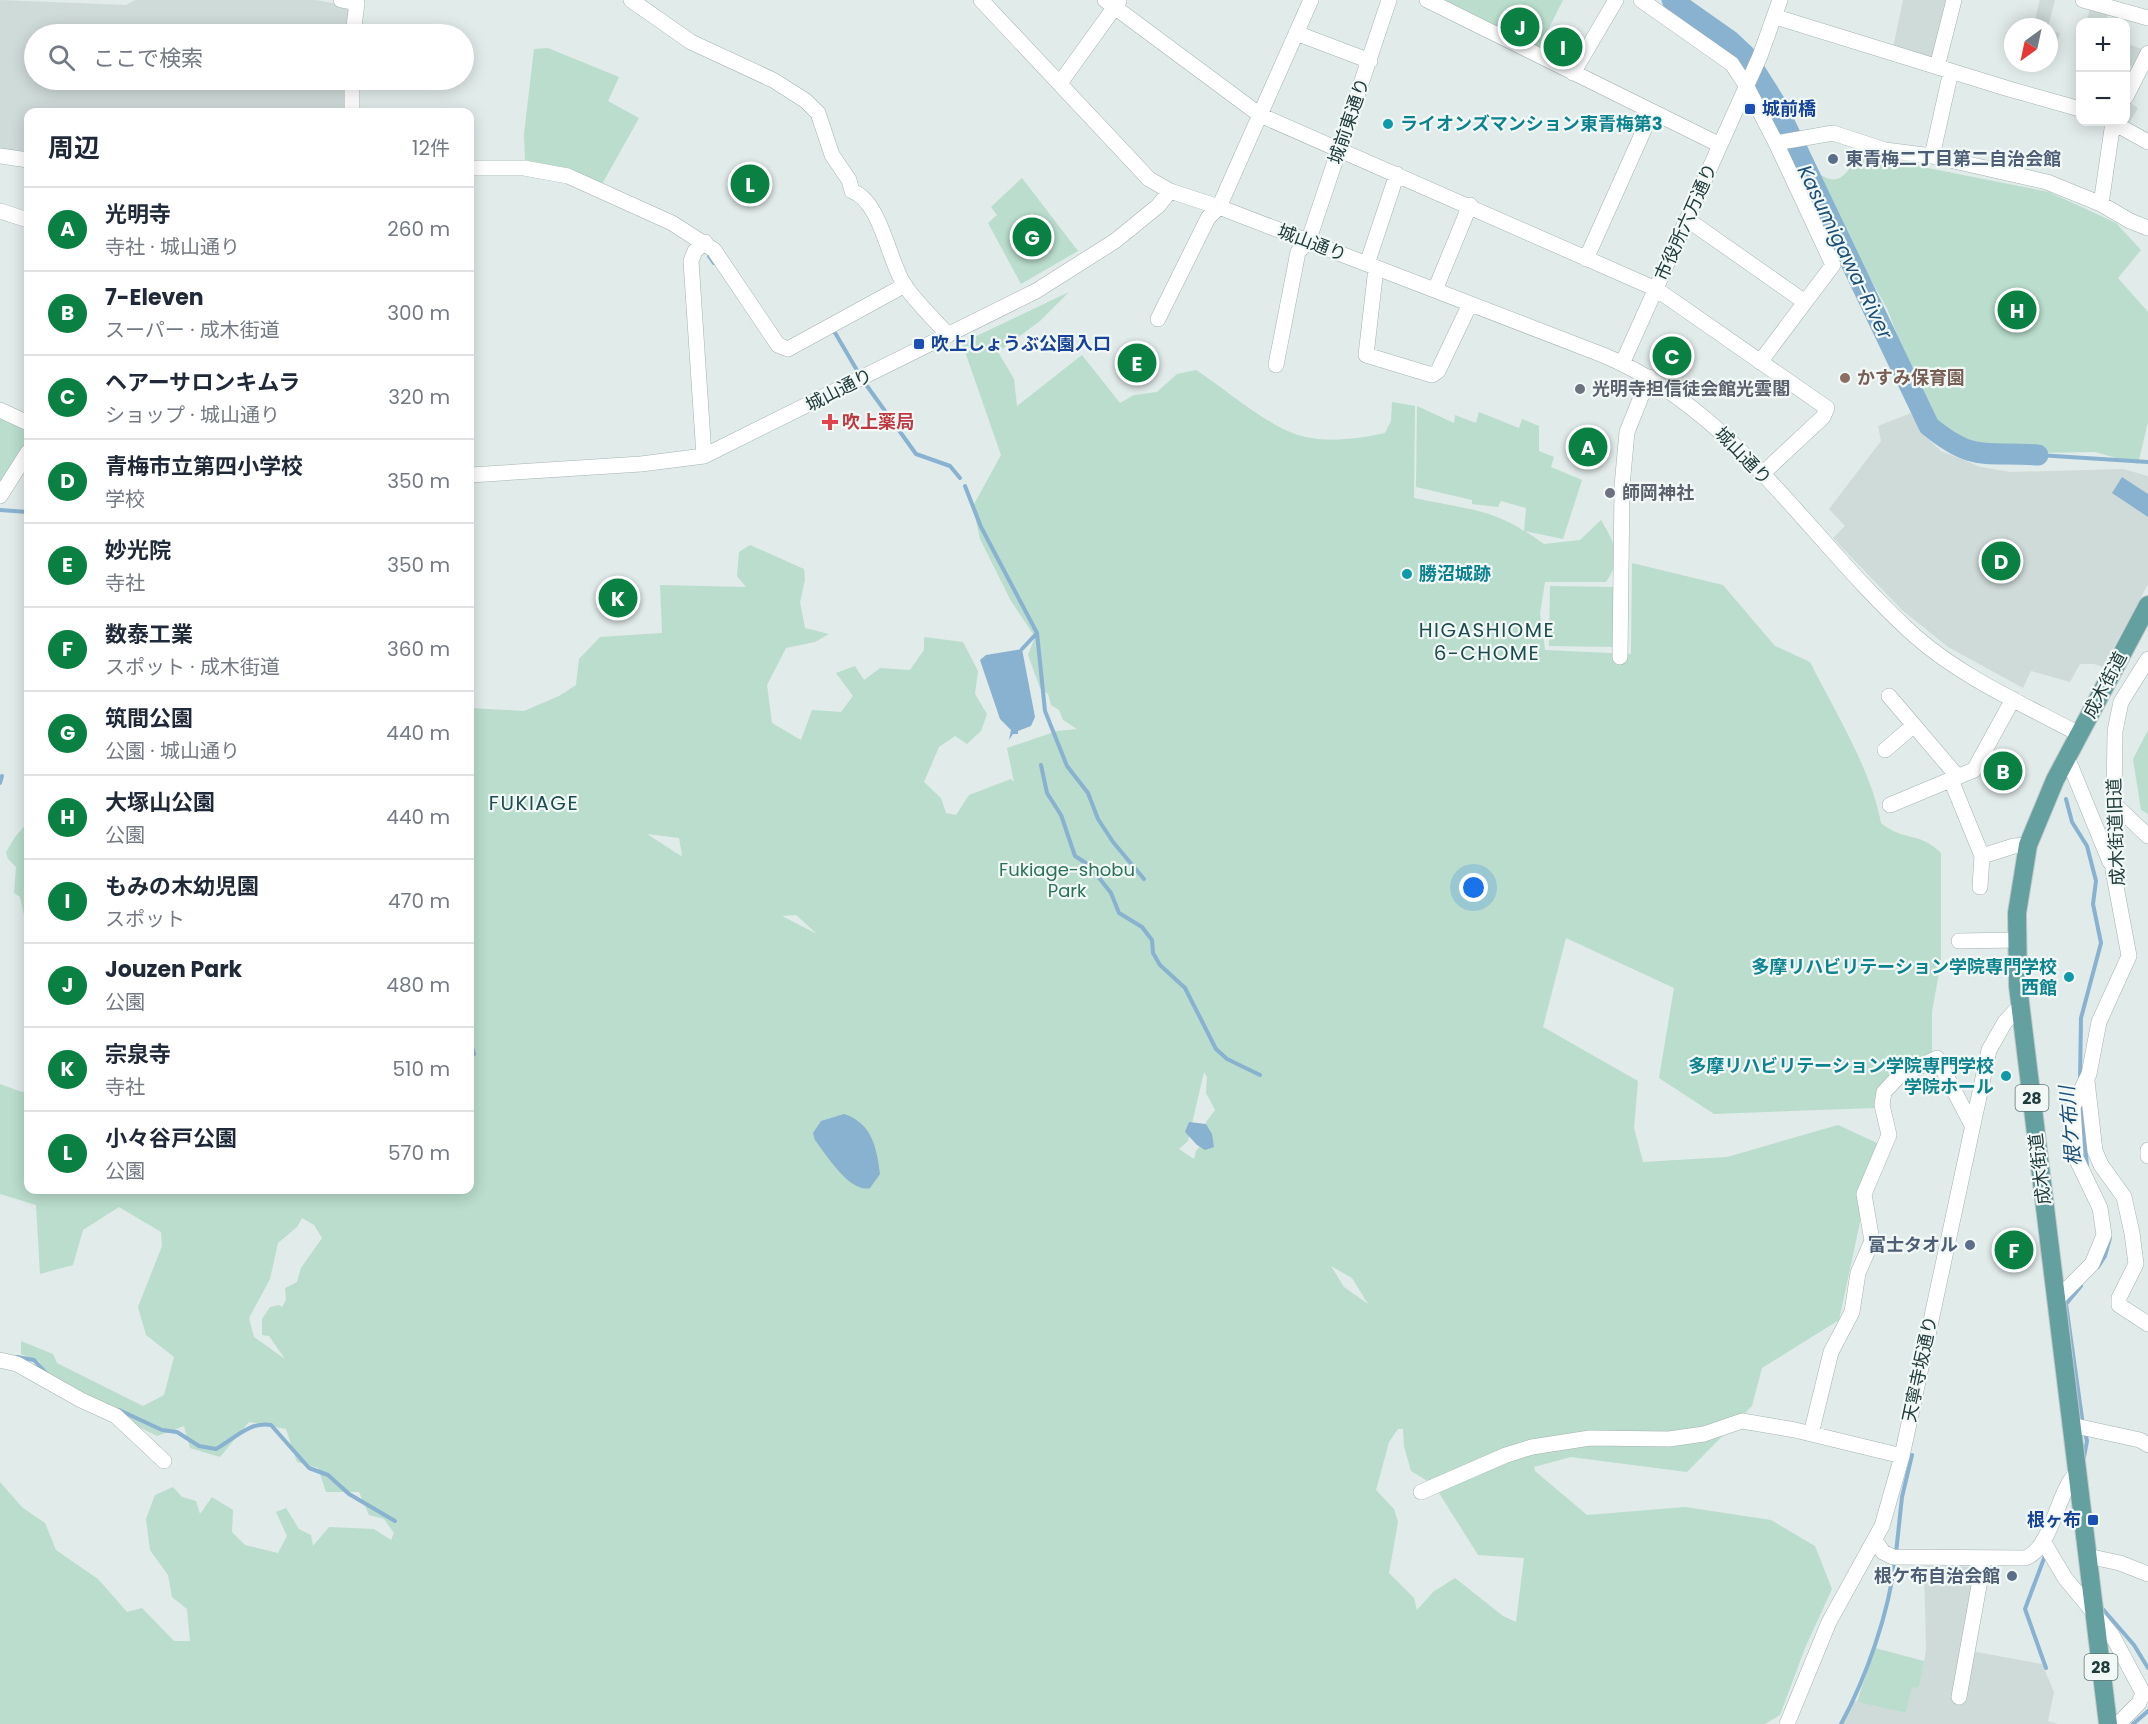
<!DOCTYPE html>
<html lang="ja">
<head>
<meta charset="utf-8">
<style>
	:root { --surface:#fff; --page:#f2f2f3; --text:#1f2937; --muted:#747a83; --line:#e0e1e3; --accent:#0b8043 }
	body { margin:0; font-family:Poppins,"Noto Sans JP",sans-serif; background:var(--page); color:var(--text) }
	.controls { position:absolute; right:18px; top:18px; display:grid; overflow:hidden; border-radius:12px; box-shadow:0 3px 15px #0003 }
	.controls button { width:54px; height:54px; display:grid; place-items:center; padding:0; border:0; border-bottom:2px solid var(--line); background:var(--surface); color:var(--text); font:30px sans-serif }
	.compass { position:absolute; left:2004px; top:18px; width:54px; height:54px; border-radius:50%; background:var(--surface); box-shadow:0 3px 15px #0003; rotate:213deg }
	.you { position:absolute; left:1474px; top:888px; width:21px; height:21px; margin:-15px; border:4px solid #fff; border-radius:50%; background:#1a73e8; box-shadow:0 0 0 9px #1a73e833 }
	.badge { display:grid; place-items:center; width:39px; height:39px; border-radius:50%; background:var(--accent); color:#fff; font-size:20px; font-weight:700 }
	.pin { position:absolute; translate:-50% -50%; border:3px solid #fff; box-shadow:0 2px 6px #0006 }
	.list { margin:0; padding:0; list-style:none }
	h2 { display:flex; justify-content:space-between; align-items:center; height:78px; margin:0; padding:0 24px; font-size:26px }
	h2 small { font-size:20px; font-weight:400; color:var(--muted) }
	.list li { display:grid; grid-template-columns:39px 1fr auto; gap:18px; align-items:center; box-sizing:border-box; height:84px; padding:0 24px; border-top:2px solid var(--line) }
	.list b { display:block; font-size:22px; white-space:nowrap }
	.list p { margin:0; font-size:20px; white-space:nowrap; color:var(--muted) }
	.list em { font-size:20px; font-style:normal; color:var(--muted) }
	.icon { flex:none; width:33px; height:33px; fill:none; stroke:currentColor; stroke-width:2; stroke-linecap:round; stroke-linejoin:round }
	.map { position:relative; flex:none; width:2148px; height:1724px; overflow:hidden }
	.search { position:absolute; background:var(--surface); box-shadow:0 3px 15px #0003; left:24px; top:24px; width:450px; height:66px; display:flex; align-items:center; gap:15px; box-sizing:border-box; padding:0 21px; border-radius:33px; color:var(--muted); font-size:22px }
	.panel { position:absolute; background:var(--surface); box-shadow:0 3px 15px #0003; left:24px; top:108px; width:450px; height:1086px; border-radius:12px }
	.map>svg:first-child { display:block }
	.built { fill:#cfdbd9 }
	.green { fill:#baddcd; fill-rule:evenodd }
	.water { fill:#89b2d0 }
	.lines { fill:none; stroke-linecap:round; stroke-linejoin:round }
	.stream { stroke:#89b2d0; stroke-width:4 }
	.river { stroke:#89b2d0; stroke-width:21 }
	.minor-casing { stroke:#a4b3b2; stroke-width:16 }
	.major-casing { stroke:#c1c8c8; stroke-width:20 }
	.minor { stroke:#fff; stroke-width:15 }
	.major { stroke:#65a0a1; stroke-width:18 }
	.transit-dot { fill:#1a4fb4; stroke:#f1f8f6; stroke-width:2 }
	.culture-dot { fill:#0f9aa8; stroke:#f1f8f6; stroke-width:2 }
	.service-dot { fill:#5c6f8a; stroke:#f1f8f6; stroke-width:2 }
	.education-dot { fill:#8d6e63; stroke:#f1f8f6; stroke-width:2 }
	.worship-dot { fill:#6b7280; stroke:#f1f8f6; stroke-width:2 }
	.health-dot { fill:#e0444e; stroke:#f1f8f6; stroke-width:2 }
	.labels { text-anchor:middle; stroke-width:4.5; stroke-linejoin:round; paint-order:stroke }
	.shield { fill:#f1f8f6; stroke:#5f7474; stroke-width:1.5 }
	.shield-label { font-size:16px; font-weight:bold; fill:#213c3c }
	.transit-label { font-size:18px; font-weight:bold; fill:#164399; stroke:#f1f8f6; text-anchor:start }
	.street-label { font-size:18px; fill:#213c3c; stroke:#f1f8f6 }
	.culture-label { font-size:18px; font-weight:bold; fill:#0d838f; stroke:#f1f8f6; text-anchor:start }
	.service-label { font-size:18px; font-weight:bold; fill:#4e5e75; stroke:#f1f8f6; text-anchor:end }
	.education-label { font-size:18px; font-weight:bold; fill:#785e54; stroke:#f1f8f6; text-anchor:start }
	.worship-label { font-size:18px; font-weight:bold; fill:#5b616d; stroke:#f1f8f6; text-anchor:start }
	.health-label { font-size:18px; font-weight:bold; fill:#be3a42; stroke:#f1f8f6; text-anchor:start }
	.park-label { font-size:18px; fill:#2c725a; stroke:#f1f8f6 }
	.water-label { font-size:20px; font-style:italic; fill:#1c4f77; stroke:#f1f8f6 }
	.neighbourhood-label { font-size:20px; letter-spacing:1.5px; fill:#1d4c4e; stroke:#f1f8f6 }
</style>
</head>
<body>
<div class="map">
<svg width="2148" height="1724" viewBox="0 0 2148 1724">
	<rect width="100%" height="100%" fill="#e1ebea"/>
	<path class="built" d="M0 0 126 5 135 0H315L349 6V34H34V80H347V112H28V156L0 151Z
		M1903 0H1949L1934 56 1930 59 1893 48Z
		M2040 0H2055L2048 27H2033Z
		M2091 6 2109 12 2105 22H2086Z
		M2049 30 2060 33 2052 58 2049 57Z
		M2126 43 2144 50 2135 68 2126 65Z
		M2129 102 2138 108 2128 125 2126 108Z
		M1911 413 1925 436 1941 451 1981 467 2010 472 2123 469 2148 476V584L2103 667 2094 664H2080L2070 682 2031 671 2023 688 1948 647 1902 610 1833 538 1845 526 1829 509 1881 441 1878 426Z
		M1924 1566 1980 1567 1965 1650 2042 1664 2054 1692 2048 1721 2058 1724H1841L1854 1701 1906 1713 1912 1686 1919 1688 1926 1650Z"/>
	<path class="green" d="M1444 0H1563L1538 50Z
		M548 48 619 77 608 101 639 118 601 186 565 170 525 160 524 134 534 49Z
		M1857 154 2049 192 2116 223 2141 250 2118 278 2148 312V422L2138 464 2095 452 1970 454 1949 443 1930 425 1887 308 1811 175 1817 172C1838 189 1848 174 1857 154Z
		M741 162 763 180 749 208 734 200 742 187 734 176Z
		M1022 178 1078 251 1021 284 988 223 997 215 991 207Z
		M1069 292 1040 321 998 352 1014 379 1017 406 1082 355 1120 403 1134 395 1157 392 1177 374 1196 370C1229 391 1272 432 1311 438 1333 442 1363 438 1385 433L1391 421 1392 402 1415 406 1414 498C1450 506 1493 509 1524 531L1526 508 1501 501 1498 507 1472 504V500L1416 487 1417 406 1454 423 1455 415 1476 423 1479 412 1519 428 1522 419 1539 426V451L1554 457 1551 467 1582 480 1563 539 1525 531 1544 544 1580 540 1601 520C1615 544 1623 557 1606 582H1545L1540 613 1545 650 1631 654 1632 563 1723 585 1775 646 1810 662C1835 712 1871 769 1881 823 1904 842 1919 831 1941 853V961L1932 1012V1053L1885 1083 1874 1108 1714 1114 1659 1078 1674 988 1566 938 1543 1027 1638 1081 1634 1128 1643 1162 1727 1157 1838 1125 1877 1143 1839 1320 1762 1368 1752 1406 1687 1472 1571 1457 1534 1467 1535 1471 1587 1515 1685 1507 1771 1520 1815 1546 1832 1589 1805 1648 1780 1715 1765 1724H0V1482L23 1508 45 1523 56 1550 98 1579 127 1612 142 1608 174 1641H190L187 1609 172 1597 168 1575 150 1550 146 1519 155 1495 173 1487 182 1497 196 1501 200 1514 212 1497 233 1510 232 1532 245 1545 278 1553 287 1536 276 1512 286 1508 299 1529 311 1535 313 1546 329 1527 374 1529 391 1540 394 1533 384 1519 369 1515 359 1492H326L318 1468 297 1462 286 1429 249 1422 220 1457 190 1448 184 1426 157 1436 50 1381 39 1361 21 1354V1341L53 1354 57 1363 143 1406 164 1395 174 1357 146 1335 138 1307 162 1246 161 1232 119 1207 83 1230 73 1265 40 1274 36 1205 0 1194V1084L22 1092 28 1091V1190H470V708L524 711 559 696 576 685 579 659 600 637 662 633 660 585 746 587 737 576 739 552 750 545 804 569 805 580 800 602 805 628 829 634 815 642 786 648 767 685 772 723 801 740 812 710 841 712 853 696 836 673 855 666 864 680 880 668 910 670 924 650V637L963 642 978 671 975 694 987 714 981 731 967 744 955 736 939 747 924 782 941 798 946 813 956 815 969 795 1011 779 1014 782 1007 748 1057 731 1077 729 1063 720 1059 710 1051 705 1048 694 1040 688 1028 655 1035 637 1011 601 980 539 973 506 1001 455 962 343ZM647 834 679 838 682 855 681 856ZM796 915 817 934 782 916ZM1204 1072 1207 1077 1206 1093 1215 1110 1206 1122V1139L1196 1151 1194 1159 1179 1149 1188 1141ZM302 1218 314 1225 322 1238 301 1268 297 1282 285 1288 286 1300 282 1307 279 1305 270 1307 262 1319V1335L269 1336 285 1359 254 1337 249 1318 270 1279 278 1243 297 1227ZM1331 1266 1352 1278 1368 1304 1344 1287ZM1398 1429H1403L1404 1446 1411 1471 1434 1485 1478 1555 1524 1558 1516 1622 1503 1616 1455 1578 1433 1592 1417 1610 1414 1598 1389 1573 1398 1522 1394 1509 1376 1490 1389 1442Z
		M0 418 28 430V444L0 489Z
		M1550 586 1616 587V647L1549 646Z
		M2148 730V814L2141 810 2133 759Z
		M28 822V934L20 897 14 893 16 867 8 859 6 852 15 837Z
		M1875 1648 1924 1661 1919 1688 1912 1687 1906 1713 1857 1702Z"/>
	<path class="water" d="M2122 477 2148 494V517L2112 493Z
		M1022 649 1035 717 1031 726 1018 731V734H1013L1009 740 1011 730 1000 719 980 660 986 655Z
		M844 1114C872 1123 877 1148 880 1174L870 1188C851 1194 826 1155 815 1140L813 1133 821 1121Z
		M1189 1122 1206 1124 1212 1134 1214 1147 1205 1150 1197 1145 1185 1132Z"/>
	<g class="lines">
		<path class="stream" d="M709 256 714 263
			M832 332 834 331 858 372
			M867 386 916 454 950 466 960 478
			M2038 455 2148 462
			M965 486 981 527 1037 633 1045 711 1067 766 1088 793 1098 819 1113 842 1144 879
			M0 510 28 512
			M1022 649 1037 633
			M1041 765 1047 793 1061 815 1075 856 1089 865 1111 893 1119 913 1142 927 1152 940 1153 953 1160 965 1185 988 1216 1049 1227 1059 1260 1075
			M0 783 2 776
			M2066 799 2072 822 2087 846 2096 881 2093 904 2101 943 2081 1018 2080 1080
			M470 1040 474 1054
			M2081 1102 2087 1166
			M2098 1267 2105 1256 2110 1238
			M2081 1286 2066 1304 2083 1425
			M17 1357 34 1360 46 1373
			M119 1410 162 1430 177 1432 199 1446 216 1449C233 1440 249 1421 271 1425L309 1468 328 1475 349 1494 395 1521
			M2084 1457 2087 1441 2085 1432
			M1896 1553 1902 1497 1912 1455
			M2046 1553 2025 1609 2046 1668
			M2101 1607 2134 1645 2148 1668
			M1841 1724C1866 1678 1889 1613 1895 1560
			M2133 1724 2148 1711"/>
		<path class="river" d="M1672 0 1729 40 1745 55 1774 101 1929 426C1974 463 1985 451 2038 455"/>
		<defs>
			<path id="minor" d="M341 0 357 3 353 34
				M631 0 691 42 773 80 806 101 818 113 832 155 849 180 852 191C881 201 889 263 905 286 917 303 934 319 948 335
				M981 0 1149 179 1170 191 1219 207 1603 355C1736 410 1811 543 1915 636 1963 678 2023 704 2079 734
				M1105 0 1260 115 1656 289 1827 408 1823 417 1762 474
				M1427 0 1720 145
				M1641 0 1732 64 1747 87 1776 143 1833 265 1760 362
				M2083 0 2148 18
				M1776 17 2009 89 2080 109
				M1296 33 1370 61
				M1937 67 1954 0
				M1573 73 1616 0
				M1060 83 1119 1
				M2126 97 2148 53
				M352 112V80
				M2112 122 2148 142
				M1776 143 1833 133 1885 150 1932 156 2047 182 2101 204 2130 221 2148 228
				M0 156 28 160
				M1932 156 1951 71
				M470 168H524L568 176 672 223 714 250 778 345 788 349 905 285
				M2101 204 2113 122
				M0 211 28 220
				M1688 220 1805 302
				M1586 259 1652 112
				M1367 264 1397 174
				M1376 268 1366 355 1432 375 1438 371 1470 304
				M1435 290 1470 205
				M1158 319 1208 218 1219 207 1311 0
				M1622 364 1760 56 1780 0
				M1276 365 1298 252 1308 242 1389 0
				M0 410 28 423
				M704 456 691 261 695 251 705 242
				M470 475 641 464 704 456 1036 291 1115 241 1158 206 1170 191
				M0 496 28 452
				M1620 657 1622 486 1627 432 1649 377
				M1889 696 1958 777
				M1885 750 1913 726
				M2067 757 2110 862
				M1951 780 1982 856 1980 887
				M2113 803 2148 836
				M1890 805 1974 770 2013 699
				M1982 856 2014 846 2028 845
				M1959 941 2016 940
				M2087 1081 2095 1151 2101 1165 2124 1197 2132 1233 2136 1264 2119 1298V1305L2148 1324
				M2148 1150V1156
				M2056 1300 2092 1264 2104 1235 2100 1208 2076 1158 2073 1107 2089 1074 2099 1022 2129 956 2113 870 2115 731 2121 702 2148 659
				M0 1360 17 1364 81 1400 116 1416 164 1461
				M2071 1425 2140 1440 2148 1445
				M1811 1434 1831 1352 1852 1312 1858 1273 1872 1241 1864 1194 1889 1135 1882 1105 1884 1092 1898 1077 1937 1058 1972 1125
				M1421 1492 1506 1455 1532 1447 1590 1438 1669 1439 1704 1434 1742 1421 1795 1430 1902 1456
				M1875 1541 1883 1552 1893 1557 2025 1558C2052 1549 2056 1494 2077 1472
				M2043 1541 2065 1578 2112 1635 2143 1693 2139 1703 2118 1724
				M2087 1556 2120 1563 2148 1574
				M1959 1697 1984 1558
				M1787 1724 1829 1622 1882 1526 1902 1456 1989 1050 2005 1022 2021 1005"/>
			<path id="major" d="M2108 1724 2018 986 2017 913 2028 845 2055 780 2148 605"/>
		</defs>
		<use href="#minor" class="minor-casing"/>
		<use href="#major" class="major-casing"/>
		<use href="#minor" class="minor"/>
		<use href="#major" class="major"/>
	</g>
	<g class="transit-dot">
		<rect x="1744" y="103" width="12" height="12" rx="3"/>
		<rect x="913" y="338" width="12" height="12" rx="3"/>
		<rect x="2087" y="1514" width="12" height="12" rx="3"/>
	</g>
	<g class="culture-dot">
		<circle cx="1388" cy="124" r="6"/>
		<circle cx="1407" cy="574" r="6"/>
		<circle cx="2069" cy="977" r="6"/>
		<circle cx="2006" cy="1076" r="6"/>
	</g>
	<g class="service-dot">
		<circle cx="1833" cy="159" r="6"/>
		<circle cx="1970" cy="1245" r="6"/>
		<circle cx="2012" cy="1576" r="6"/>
	</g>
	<circle class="education-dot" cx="1845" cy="378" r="6"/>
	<g class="worship-dot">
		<circle cx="1580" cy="389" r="6"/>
		<circle cx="1610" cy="493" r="6"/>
	</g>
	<path class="health-dot" d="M827 413h6v6h6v6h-6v6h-6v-6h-6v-6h6z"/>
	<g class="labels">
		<g class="shield">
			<rect x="2015.5" y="1085" width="33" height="26" rx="4.5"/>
			<rect x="2084.5" y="1654" width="33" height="26" rx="4.5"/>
		</g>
		<g class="shield-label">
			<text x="2032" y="1104">28</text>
			<text x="2101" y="1673">28</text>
		</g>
		<g class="transit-label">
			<text x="1762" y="115">城前橋</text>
			<text x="931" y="350">吹上しょうぶ公園入口</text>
			<text x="2081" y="1526" text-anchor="end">根ヶ布</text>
		</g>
		<g class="street-label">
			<text transform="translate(1349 121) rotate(-71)" y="6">城前東通り</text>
			<text transform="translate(1686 222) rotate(-66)" y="6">市役所六万通り</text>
			<text transform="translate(1312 243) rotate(21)" y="6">城山通り</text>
			<text transform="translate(839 390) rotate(-27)" y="6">城山通り</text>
			<text transform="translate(1743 456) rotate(46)" y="6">城山通り</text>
			<text transform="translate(2105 685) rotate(-62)" y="6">成木街道</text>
			<text transform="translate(2116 832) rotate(-92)" y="6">成木街道旧道</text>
			<text transform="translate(2040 1169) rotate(-97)" y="6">成木街道</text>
			<text transform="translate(1920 1369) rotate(-78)" y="6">天寧寺坂通り</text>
		</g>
		<g class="culture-label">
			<text x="1400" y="130">ライオンズマンション東青梅第3</text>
			<text x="1419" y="580">勝沼城跡</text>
			<text x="2057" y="973" text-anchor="end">多摩リハビリテーション学院専門学校<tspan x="2057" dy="21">西館</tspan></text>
			<text x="1994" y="1072" text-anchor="end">多摩リハビリテーション学院専門学校<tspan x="1994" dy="21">学院ホール</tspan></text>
		</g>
		<g class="service-label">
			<text x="1845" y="165" text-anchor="start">東青梅二丁目第二自治会館</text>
			<text x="1958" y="1251">富士タオル</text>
			<text x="2000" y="1582">根ケ布自治会館</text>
		</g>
		<g class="education-label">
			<text x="1857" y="384">かすみ保育園</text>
		</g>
		<g class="worship-label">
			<text x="1592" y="395">光明寺担信徒会館光雲閣</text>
			<text x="1622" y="499">師岡神社</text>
		</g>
		<g class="health-label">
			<text x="842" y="428">吹上薬局</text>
		</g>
		<g class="park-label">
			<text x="1067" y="876">Fukiage-shobu<tspan x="1067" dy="21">Park</tspan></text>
		</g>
		<g class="water-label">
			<text transform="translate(1845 252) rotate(64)" y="7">Kasumigawa-River</text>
			<text transform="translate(2070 1126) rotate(-95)" y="7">根ケ布川</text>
		</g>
		<g class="neighbourhood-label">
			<text x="1487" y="637">HIGASHIOME<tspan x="1487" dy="23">6-CHOME</tspan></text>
			<text x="534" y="810">FUKIAGE</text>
		</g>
	</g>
</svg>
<div class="controls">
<button>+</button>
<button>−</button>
</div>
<svg class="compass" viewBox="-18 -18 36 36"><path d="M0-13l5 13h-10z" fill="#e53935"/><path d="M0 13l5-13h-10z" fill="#747a83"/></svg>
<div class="you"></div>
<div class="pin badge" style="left:1588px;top:447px">A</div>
<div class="pin badge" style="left:2003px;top:771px">B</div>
<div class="pin badge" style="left:1672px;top:356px">C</div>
<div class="pin badge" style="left:2001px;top:561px">D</div>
<div class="pin badge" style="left:1137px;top:363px">E</div>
<div class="pin badge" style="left:2014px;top:1250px">F</div>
<div class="pin badge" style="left:1032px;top:237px">G</div>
<div class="pin badge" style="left:2017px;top:310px">H</div>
<div class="pin badge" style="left:1563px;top:47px">I</div>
<div class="pin badge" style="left:1520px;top:27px">J</div>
<div class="pin badge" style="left:618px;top:598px">K</div>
<div class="pin badge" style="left:750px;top:184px">L</div>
<div class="search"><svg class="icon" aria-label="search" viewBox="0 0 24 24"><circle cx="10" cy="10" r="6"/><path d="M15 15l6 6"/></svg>ここで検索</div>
<section class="panel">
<h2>周辺<small>12件</small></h2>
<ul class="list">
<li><span class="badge">A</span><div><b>光明寺</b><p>寺社 · 城山通り</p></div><em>260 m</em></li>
<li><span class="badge">B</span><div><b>7-Eleven</b><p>スーパー · 成木街道</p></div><em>300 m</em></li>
<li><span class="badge">C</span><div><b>ヘアーサロンキムラ</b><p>ショップ · 城山通り</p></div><em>320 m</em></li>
<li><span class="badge">D</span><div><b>青梅市立第四小学校</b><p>学校</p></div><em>350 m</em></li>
<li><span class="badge">E</span><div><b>妙光院</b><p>寺社</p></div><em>350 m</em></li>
<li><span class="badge">F</span><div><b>数泰工業</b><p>スポット · 成木街道</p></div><em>360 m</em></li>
<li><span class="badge">G</span><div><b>筑間公園</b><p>公園 · 城山通り</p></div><em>440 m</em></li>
<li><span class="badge">H</span><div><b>大塚山公園</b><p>公園</p></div><em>440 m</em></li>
<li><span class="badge">I</span><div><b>もみの木幼児園</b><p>スポット</p></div><em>470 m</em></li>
<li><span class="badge">J</span><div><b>Jouzen Park</b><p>公園</p></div><em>480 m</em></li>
<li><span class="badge">K</span><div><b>宗泉寺</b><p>寺社</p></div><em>510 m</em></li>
<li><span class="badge">L</span><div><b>小々谷戸公園</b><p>公園</p></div><em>570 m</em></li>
</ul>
</section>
</div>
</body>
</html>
